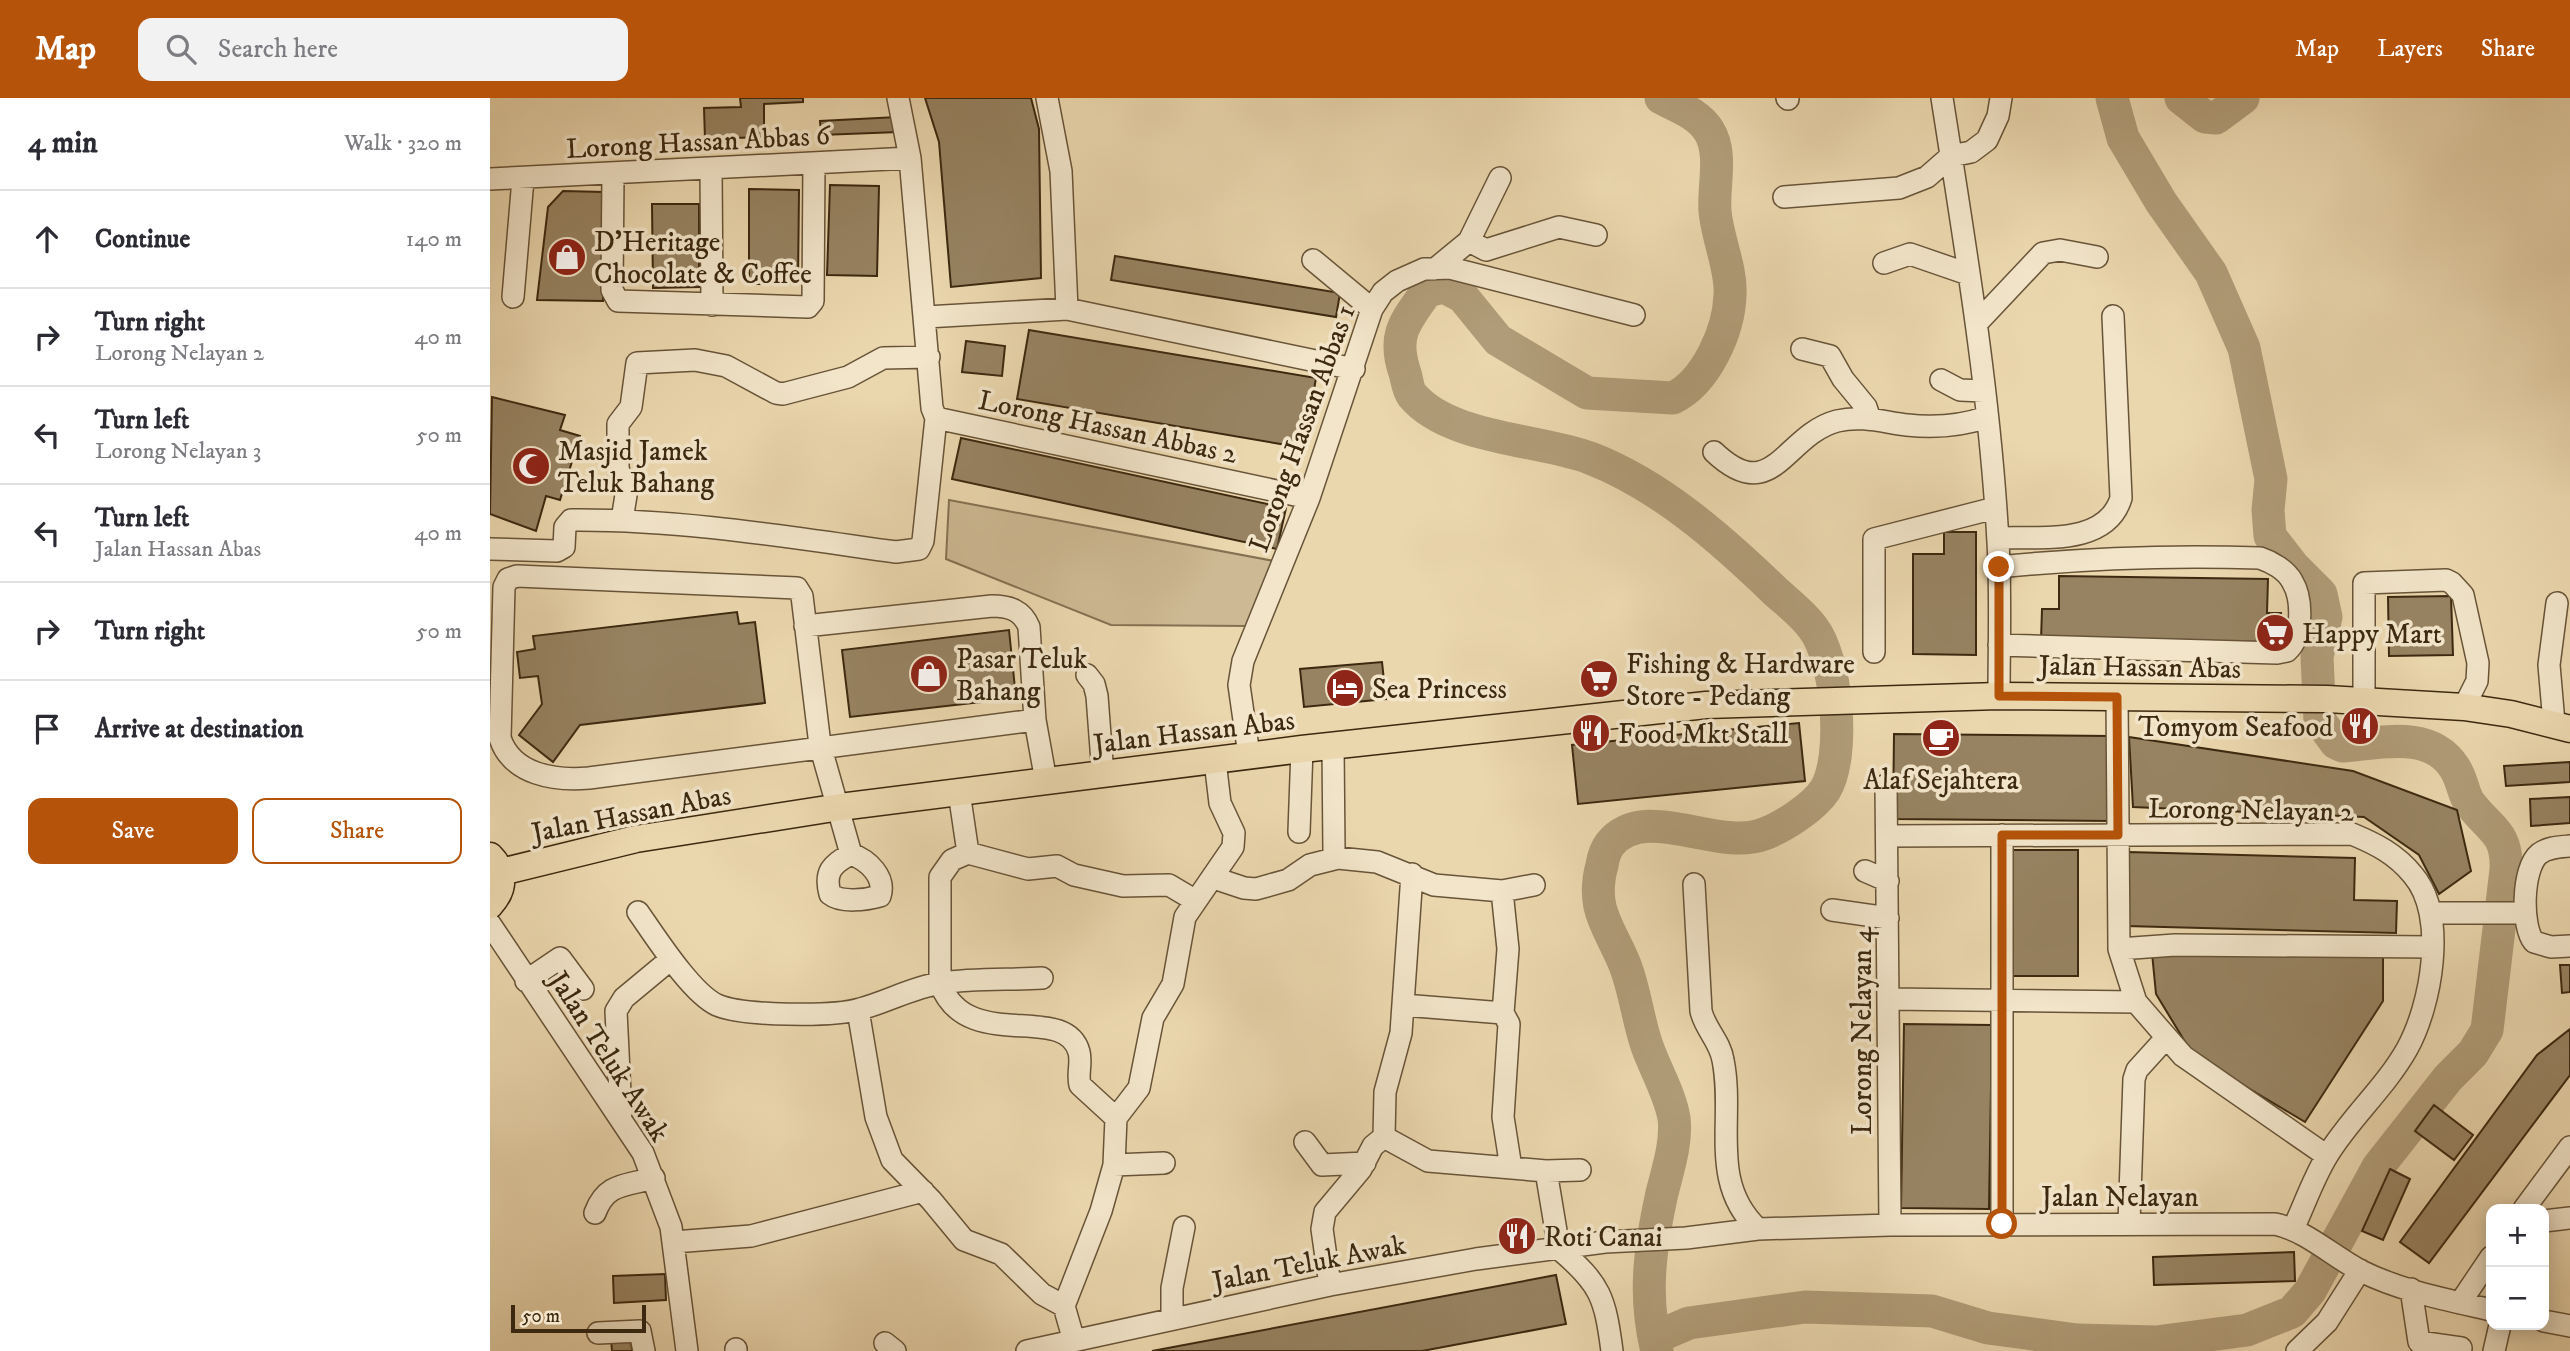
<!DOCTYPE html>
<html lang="en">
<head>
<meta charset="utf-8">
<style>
	:root { --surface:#fff; --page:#f2f2f3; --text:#2b2b33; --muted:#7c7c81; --line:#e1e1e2; --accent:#b45309 }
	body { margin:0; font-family:"IM FELL DW Pica",serif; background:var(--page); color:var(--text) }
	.controls { position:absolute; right:21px; bottom:21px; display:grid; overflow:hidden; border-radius:14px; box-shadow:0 4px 18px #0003 }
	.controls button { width:63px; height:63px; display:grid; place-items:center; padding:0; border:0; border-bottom:2px solid var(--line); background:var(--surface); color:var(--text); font:35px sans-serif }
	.scale { position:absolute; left:21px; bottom:18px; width:135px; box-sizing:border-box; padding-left:7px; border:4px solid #3c2910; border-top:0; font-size:19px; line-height:24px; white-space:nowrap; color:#3c2910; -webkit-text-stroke:5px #f2e5ca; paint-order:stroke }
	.stop { position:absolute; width:21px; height:21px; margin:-16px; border:5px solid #b45309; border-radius:50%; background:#fff }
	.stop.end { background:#b45309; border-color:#fff; box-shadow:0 2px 7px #0008 }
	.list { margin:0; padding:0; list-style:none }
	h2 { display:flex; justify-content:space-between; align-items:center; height:91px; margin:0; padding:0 28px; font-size:30px }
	h2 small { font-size:23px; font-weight:400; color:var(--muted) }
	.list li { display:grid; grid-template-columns:46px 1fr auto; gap:21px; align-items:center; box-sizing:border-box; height:98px; padding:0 28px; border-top:2px solid var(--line) }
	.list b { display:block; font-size:26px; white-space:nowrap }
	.list p { margin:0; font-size:23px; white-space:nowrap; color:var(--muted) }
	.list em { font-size:23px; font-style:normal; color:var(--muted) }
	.actions { display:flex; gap:14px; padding:21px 28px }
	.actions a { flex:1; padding:16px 0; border:2px solid var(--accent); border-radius:14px; text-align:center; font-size:24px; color:var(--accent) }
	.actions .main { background:var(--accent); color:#fff }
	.icon { flex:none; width:38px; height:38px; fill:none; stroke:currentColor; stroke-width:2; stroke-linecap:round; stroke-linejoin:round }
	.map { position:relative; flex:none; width:2080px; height:1253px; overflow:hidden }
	header { display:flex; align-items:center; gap:42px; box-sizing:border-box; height:98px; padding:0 35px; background:var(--accent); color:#fff }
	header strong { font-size:33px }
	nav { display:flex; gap:38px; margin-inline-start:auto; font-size:24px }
	.search { width:490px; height:63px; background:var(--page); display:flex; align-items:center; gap:18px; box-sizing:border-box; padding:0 24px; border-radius:14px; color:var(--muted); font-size:26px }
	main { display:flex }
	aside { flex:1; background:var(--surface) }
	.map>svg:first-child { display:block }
	.green { fill:#cdb993; stroke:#847152; stroke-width:2 }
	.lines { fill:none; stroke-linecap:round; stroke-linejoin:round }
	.river { stroke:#b09c78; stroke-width:33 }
	.building { fill:#978362; stroke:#3c2910; stroke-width:2 }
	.minor-casing { stroke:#685438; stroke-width:24 }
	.major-casing { stroke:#3c2910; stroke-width:29 }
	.minor { stroke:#f2e5ca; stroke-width:21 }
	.major { stroke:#ebd7ae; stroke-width:26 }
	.route { stroke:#b45309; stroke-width:9 }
	.labels { text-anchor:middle; stroke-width:7; stroke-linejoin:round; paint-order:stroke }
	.street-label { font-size:28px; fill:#3c2910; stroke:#f2e5ca }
	.poi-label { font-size:28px; fill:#3c2910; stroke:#f2e5ca; text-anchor:start }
</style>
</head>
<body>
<header>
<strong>Map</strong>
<div class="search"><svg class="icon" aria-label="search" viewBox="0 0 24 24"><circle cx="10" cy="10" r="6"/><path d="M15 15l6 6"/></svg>Search here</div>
<nav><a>Map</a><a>Layers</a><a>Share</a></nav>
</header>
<main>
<aside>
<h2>4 min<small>Walk · 320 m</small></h2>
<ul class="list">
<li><svg class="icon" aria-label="ahead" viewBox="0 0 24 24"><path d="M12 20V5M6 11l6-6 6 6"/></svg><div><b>Continue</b></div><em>140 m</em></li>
<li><svg class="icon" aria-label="right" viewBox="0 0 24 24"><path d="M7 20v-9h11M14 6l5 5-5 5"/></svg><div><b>Turn right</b><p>Lorong Nelayan 2</p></div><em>40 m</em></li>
<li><svg class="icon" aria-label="left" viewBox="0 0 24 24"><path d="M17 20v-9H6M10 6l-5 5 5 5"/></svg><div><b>Turn left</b><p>Lorong Nelayan 3</p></div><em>50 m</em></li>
<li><svg class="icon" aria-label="left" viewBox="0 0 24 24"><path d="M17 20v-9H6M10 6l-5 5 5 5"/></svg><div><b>Turn left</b><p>Jalan Hassan Abas</p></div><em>40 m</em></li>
<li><svg class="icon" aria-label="right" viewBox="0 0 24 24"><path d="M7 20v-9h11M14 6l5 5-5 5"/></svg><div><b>Turn right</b></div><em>50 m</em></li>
<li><svg class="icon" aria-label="arrive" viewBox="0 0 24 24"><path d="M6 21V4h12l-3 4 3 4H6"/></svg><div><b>Arrive at destination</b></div></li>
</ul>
<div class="actions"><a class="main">Save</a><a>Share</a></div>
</aside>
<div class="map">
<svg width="2080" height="1253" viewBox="0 0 2080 1253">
	<rect width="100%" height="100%" fill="#ebd7ae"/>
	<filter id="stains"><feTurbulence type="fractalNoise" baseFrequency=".00286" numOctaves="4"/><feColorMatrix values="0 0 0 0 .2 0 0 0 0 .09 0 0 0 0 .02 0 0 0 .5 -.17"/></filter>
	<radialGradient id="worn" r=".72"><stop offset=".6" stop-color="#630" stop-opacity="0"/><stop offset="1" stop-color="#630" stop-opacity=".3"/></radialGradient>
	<path class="green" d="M459 402 784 463 757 528 621 527 456 461Z"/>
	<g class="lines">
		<path class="river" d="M1691 0 1715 19 1726 20 1753 0
			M1164 1240 1199 1225 1315 1209 1442 1213 1498 1230 1587 1242 1666 1244 1757 1232 1802 1214 1820 1193 1888 1069 1958 980 1983 955 1997 932 2016 772C2018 733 1998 731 1979 704 1973 695 1972 680 1964 669 1940 632 1891 645 1853 648L1846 645 1830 623 1827 559 1836 519 1831 496 1804 469 1780 438 1778 412 1781 381 1754 250 1721 175 1671 104 1633 40 1622 0
			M1167 1253C1153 1198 1160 1150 1172 1095 1178 1071 1187 1044 1184 1020 1180 996 1165 971 1157 948 1148 922 1145 893 1135 867 1119 828 1100 811 1112 767 1113 761 1116 751 1120 746 1155 703 1227 754 1274 736 1293 729 1324 709 1335 692 1356 658 1347 561 1323 530 1313 516 1297 504 1285 493 1231 441 1170 387 1100 360 1049 341 958 341 922 297 918 292 917 282 915 275 902 237 915 224 937 193L954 189 973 199 1008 242 1097 295 1183 300C1216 284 1239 233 1240 197 1242 172 1227 139 1225 113 1223 88 1233 55 1219 33 1209 16 1188 9 1171 0"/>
	</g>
	<path class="building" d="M250 0H313V4L274 6V39L215 41 214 10 251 9Z
		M435 0H541L549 31 551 180 461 189 449 44Z
		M407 19 408 34 331 37 330 23Z
		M340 87 389 88 387 178 337 177Z
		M259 91 309 92 308 186H259Z
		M73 93 114 94 113 203 47 202 58 109Z
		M162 106H209V189L163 190Z
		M625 158 850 195 846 219 621 182Z
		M539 232 826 280 814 350 527 301Z
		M476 243 515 248 512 278 472 274Z
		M2 299 75 317 70 332 90 338 70 402 56 398 46 433 0 416Z
		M471 340 796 410 787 451 462 381Z
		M1454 434H1486V557L1423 556V456H1454Z
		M1569 478 1778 481 1777 515H1791V544L1551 542 1552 511H1569Z
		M1961 498 1963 557 1899 558 1898 499Z
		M247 514 249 526 265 524 275 605 90 627 63 664 29 637 52 606 48 578 30 580 27 554 45 551 43 538Z
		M519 532 526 600 360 619 352 552Z
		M892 564 896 601 814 609 810 571Z
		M1309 625 1315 683 1088 706 1082 647Z
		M1404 636 1621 638 1620 723 1403 721Z
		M1639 639 1863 673 1967 712 1981 773 1949 796 1929 757 1874 719 1643 709Z
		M2080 664V684L2016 688 2014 668Z
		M2080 699V725L2041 728 2040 701Z
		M1519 752H1588V878H1520Z
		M1638 754 1865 760 1864 802 1907 803 1906 835 1636 828Z
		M1662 855 1893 859V903L1815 1024 1703 957 1666 896Z
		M2070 867H2080V894L2072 895Z
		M1414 926 1502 927 1499 1111 1411 1110Z
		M2080 931V977L1939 1165 1910 1144 2047 957Z
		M1944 1007 1983 1037 1964 1062 1925 1033Z
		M1900 1071 1920 1081 1893 1142 1872 1133Z
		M1804 1154 1805 1183 1664 1187 1663 1159Z
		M175 1176 176 1202 124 1205 123 1178Z
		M1066 1177 1076 1226 932 1253H662Z
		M141 1239 142 1253H122L121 1241Z"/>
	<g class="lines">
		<defs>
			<path id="minor" d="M557 0 571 73 577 211
				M1297 0 1298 1
				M1452 0C1475 147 1500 295 1508 444 1511 495 1509 547 1509 598
				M221 70 222 207
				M123 76 122 192 128 203 318 209 323 203 324 65
				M0 81 420 60
				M1294 99 1409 90 1437 79 1461 58 1481 54 1497 42 1508 18 1511 0
				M979 143 996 152 1069 129 1106 137
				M823 162 882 211
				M1394 165 1420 156 1478 176
				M945 171 979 143 1010 80
				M23 199 33 81
				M436 219 577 211 864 271
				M1487 225 1553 155 1570 152 1607 159
				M1312 251 1340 258 1353 281 1376 309 1380 321
				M1451 282 1470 292 1494 293
				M446 320 819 400
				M1224 354C1283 410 1294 337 1347 323 1371 317 1393 324 1417 327 1444 330 1471 328 1497 319
				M132 422 136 397 128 370V326L141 309 147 265 205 262 236 268 286 295 293 296 358 279 393 260 439 259
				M1508 440C1549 438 1616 449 1631 400L1623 218
				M0 451 67 453 74 449 75 429 81 422C190 421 298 439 406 454L429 451 433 443 446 320 442 310 420 60 408 0
				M1509 469C1597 460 1682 457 1770 460 1782 464 1796 472 1802 483 1813 501 1813 539 1797 553L1787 555 1509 547
				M315 528 502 508C519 508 532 512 539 529L545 622 556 683
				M1384 554V441L1505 410
				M597 577 604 586 607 598 613 677
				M1627 599 1629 851 1646 904 1693 958 1837 1058
				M1874 603V485L1956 482 1962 485 1973 497 1988 565 1987 583 1974 609
				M2064 625 2059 567 2067 505
				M843 648 844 754 848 760
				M759 657 749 587 753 563 819 400 882 211 893 194 907 183 934 171 960 170 1144 217
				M1396 687 1400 1127
				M469 694 478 755 462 762 450 779V885C476 957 575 903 589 954 592 965 587 976 590 987L626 1020
				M809 734 812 651
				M1398 738 1862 736C1886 746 1906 756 1923 777 1958 818 1941 908 1917 951 1895 990 1860 1020 1837 1058 1823 1081 1814 1108 1803 1131
				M2080 748C2069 749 2058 749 2049 756 2032 770 2031 828 2044 844L2061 849 2080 848
				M478 755 538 771 567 768 584 777 633 788 679 787 706 803
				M361 756 330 647 312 498 307 490 27 478 18 481 14 489 10 640C22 677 65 683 99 680L545 622
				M361 756C378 762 396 779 390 798 376 802 351 805 340 796 334 774 342 766 361 756Z
				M1375 773 1398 783
				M724 780 754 790 766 791 798 782 820 767 848 760 887 764 944 787 1012 793 1044 787
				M1204 786 1211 913C1215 931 1230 943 1233 962 1245 1022 1218 1084 1268 1131
				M1012 793 1018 851 1013 915 1019 926 1013 1019 1021 1070
				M1342 812 1398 820
				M148 814C165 838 201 895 227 907 252 918 343 919 370 911 397 904 423 889 451 885 484 880 519 882 552 880
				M1940 815H2034
				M0 826 153 1055 181 1129 197 1253
				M1629 851 1685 847 1942 849
				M36 883 70 860 93 891
				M1399 901 1646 904
				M913 907 1013 915
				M368 912 386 1019 402 1062 441 1102 474 1142 511 1156 552 1196 574 1208
				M131 1016 126 913 134 900 181 861
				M894 1039 938 1063 1056 1073 1090 1072
				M815 1044 832 1067 875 1065
				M624 1067 674 1065
				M1056 1073 1069 1151C1111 1186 1115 1200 1122 1253
				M2034 1111 2080 1049
				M105 1115C116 1085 135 1088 164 1080
				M2054 1123 2080 1120
				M1639 1125 1644 981 1647 972 1676 940
				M1512 1126V737
				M184 1144 261 1138 433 1093
				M840 1187 832 1131 835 1114 871 1071 883 1048 894 1039 895 994 911 935 922 776
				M1921 1191 1929 1244 1971 1250
				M1970 1205 2001 1159
				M682 1221V1190L694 1129
				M2054 1223 2080 1228
				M108 1235 150 1233 154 1253
				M584 1243 574 1208 611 1113 624 1067 626 1020 649 990 663 920 683 886 695 819 743 749 744 735 730 705 725 663
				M395 1245 405 1253
				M246 1251V1253
				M537 1253 840 1187 986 1161 1115 1144 1196 1140 1268 1131 1400 1127 1785 1126C1817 1133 1842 1158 1871 1173 1911 1193 1958 1202 2001 1212
				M1807 1253 1837 1224 1870 1172
				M2004 1253 2010 1227"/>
			<path id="major" d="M0 758C15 773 15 791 0 807
				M11 774 146 741 350 709 812 651 1216 607 1509 598 1837 601 1974 609 2021 616 2080 631"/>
		</defs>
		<use href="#minor" class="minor-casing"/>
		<use href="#major" class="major-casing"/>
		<use href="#minor" class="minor"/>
		<use href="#major" class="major"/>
	</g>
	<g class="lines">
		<path class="route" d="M1509 469V598L1627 599 1628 737H1512V1126"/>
	</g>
	<defs>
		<symbol id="shop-disc" viewBox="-11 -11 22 22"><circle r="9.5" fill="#8f2418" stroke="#f2e5ca"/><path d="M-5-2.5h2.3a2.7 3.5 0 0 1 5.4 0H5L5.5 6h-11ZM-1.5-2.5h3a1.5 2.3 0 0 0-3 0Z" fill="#fff"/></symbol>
		<symbol id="mosque-disc" viewBox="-11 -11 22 22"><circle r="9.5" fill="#8f2418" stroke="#f2e5ca"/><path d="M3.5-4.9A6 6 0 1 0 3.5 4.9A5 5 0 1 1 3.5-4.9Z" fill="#fff"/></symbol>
		<symbol id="supermarket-disc" viewBox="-11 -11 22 22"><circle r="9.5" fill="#8f2418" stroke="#f2e5ca"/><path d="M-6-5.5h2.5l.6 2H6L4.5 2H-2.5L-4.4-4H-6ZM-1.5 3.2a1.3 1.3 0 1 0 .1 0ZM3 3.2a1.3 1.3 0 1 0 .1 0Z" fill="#fff"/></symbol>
		<symbol id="hotel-disc" viewBox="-11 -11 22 22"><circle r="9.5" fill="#8f2418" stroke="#f2e5ca"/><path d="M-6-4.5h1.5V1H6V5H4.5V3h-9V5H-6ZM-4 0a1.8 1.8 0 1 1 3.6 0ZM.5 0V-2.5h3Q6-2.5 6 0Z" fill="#fff"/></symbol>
		<symbol id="restaurant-disc" viewBox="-11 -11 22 22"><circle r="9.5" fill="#8f2418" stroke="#f2e5ca"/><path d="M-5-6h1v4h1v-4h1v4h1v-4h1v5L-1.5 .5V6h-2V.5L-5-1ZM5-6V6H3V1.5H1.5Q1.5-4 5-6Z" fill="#fff"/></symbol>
		<symbol id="cafe-disc" viewBox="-11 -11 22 22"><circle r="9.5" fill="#8f2418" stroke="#f2e5ca"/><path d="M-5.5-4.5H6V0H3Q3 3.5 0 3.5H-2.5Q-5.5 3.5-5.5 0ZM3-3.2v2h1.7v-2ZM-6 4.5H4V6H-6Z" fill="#fff"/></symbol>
	</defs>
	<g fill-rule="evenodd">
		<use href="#shop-disc" x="55" y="137" width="44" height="44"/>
		<use href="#mosque-disc" x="19" y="346" width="44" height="44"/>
		<use href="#supermarket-disc" x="1763" y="513" width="44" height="44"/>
		<use href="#shop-disc" x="417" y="554" width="44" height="44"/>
		<use href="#supermarket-disc" x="1087" y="559" width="44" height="44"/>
		<use href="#hotel-disc" x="833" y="568" width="44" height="44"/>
		<use href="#restaurant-disc" x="1848" y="606" width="44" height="44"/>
		<use href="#restaurant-disc" x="1079" y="613" width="44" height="44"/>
		<use href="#cafe-disc" x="1429" y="618" width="44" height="44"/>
		<use href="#restaurant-disc" x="1005" y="1116" width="44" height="44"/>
	</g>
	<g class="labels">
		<g class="street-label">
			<text transform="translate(208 43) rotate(-3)" y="10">Lorong Hassan Abbas 6</text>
			<text transform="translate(618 328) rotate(12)" y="10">Lorong Hassan Abbas 2</text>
			<text transform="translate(811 330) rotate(-70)" y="10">Lorong Hassan Abbas 1</text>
			<text transform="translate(1650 568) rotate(1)" y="10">Jalan Hassan Abas</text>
			<text transform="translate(704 633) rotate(-7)" y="10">Jalan Hassan Abas</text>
			<text transform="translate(1761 711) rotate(1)" y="10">Lorong Nelayan 2</text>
			<text transform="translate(141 715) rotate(-11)" y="10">Jalan Hassan Abas</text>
			<text transform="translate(1371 933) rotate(-90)" y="10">Lorong Nelayan 4</text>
			<text transform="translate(120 958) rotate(57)" y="10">Jalan Teluk Awak</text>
			<text x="1630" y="1108">Jalan Nelayan</text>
			<text transform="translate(819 1164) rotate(-11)" y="10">Jalan Teluk Awak</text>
		</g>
		<g class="poi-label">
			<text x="104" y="153">D'Heritage<tspan x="104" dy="32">Chocolate &amp; Coffee</tspan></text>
			<text x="68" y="362">Masjid Jamek<tspan x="68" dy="32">Teluk Bahang</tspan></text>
			<text x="1812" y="545">Happy Mart</text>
			<text x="466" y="570">Pasar Teluk<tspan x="466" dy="32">Bahang</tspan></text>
			<text x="1136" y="575">Fishing &amp; Hardware<tspan x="1136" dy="32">Store - Pedang</tspan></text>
			<text x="882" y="600">Sea Princess</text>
			<text x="1843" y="638" text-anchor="end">Tomyom Seafood</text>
			<text x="1128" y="645">Food Mkt Stall</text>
			<text x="1451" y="691" text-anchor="middle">Alaf Sejahtera</text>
			<text x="1054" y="1148">Roti Canai</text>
		</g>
	</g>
	<rect width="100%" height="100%" filter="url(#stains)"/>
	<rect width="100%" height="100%" fill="url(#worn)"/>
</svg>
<div class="controls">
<button>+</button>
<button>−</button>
</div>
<div class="scale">50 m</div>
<div class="stop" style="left:1512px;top:1126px"></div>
<div class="stop end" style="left:1509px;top:469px"></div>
</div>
</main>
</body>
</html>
